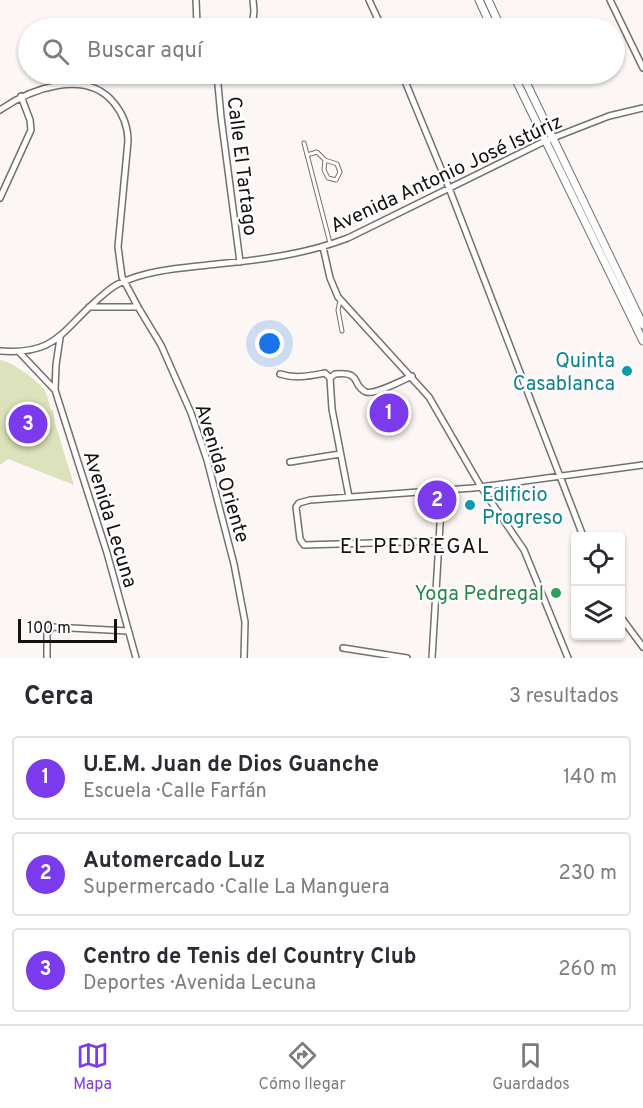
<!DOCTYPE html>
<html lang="es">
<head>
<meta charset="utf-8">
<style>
	:root { --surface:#fff; --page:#f2f2f3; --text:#2b2b33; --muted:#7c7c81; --line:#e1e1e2; --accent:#7c3aed }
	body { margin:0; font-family:Overpass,sans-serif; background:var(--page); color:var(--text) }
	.controls { position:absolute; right:18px; bottom:18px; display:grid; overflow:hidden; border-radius:6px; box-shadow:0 2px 4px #0004 }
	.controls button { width:54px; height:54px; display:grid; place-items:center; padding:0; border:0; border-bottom:2px solid var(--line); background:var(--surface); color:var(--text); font:30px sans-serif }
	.scale { position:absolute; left:18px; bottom:15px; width:99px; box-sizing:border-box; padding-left:6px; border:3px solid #151312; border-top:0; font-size:16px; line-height:21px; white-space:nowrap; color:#151312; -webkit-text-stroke:4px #fff; paint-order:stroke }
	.you { position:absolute; left:270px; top:344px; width:21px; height:21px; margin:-15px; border:4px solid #fff; border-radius:50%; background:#1a73e8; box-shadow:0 0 0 9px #1a73e833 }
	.badge { display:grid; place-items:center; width:39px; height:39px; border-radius:50%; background:var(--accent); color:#fff; font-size:20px; font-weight:700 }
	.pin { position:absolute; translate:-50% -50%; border:3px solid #fff; box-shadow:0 2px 6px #0006 }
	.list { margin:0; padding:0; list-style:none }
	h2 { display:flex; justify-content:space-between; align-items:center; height:78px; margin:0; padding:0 24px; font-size:26px }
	h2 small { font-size:20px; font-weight:400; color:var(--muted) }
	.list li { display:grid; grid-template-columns:39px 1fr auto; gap:18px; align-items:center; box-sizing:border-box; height:84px; margin:0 12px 12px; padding:0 12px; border:2px solid var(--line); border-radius:6px }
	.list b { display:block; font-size:22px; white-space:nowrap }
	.list p { margin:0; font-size:20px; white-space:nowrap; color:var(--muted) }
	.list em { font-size:20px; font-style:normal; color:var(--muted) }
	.icon { flex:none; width:33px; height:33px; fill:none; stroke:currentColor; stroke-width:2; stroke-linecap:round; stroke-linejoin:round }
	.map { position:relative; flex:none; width:643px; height:658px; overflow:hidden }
	.search { position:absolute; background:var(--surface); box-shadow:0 2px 4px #0004; left:18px; right:18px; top:18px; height:66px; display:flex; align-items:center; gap:15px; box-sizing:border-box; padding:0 21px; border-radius:33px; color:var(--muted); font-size:22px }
	.sheet { height:366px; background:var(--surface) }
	nav { display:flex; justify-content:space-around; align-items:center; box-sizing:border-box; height:84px; border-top:2px solid var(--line); background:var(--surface); font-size:16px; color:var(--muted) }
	nav a { display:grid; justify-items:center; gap:3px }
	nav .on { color:var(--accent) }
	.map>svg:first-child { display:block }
	.green { fill:#dce2bc }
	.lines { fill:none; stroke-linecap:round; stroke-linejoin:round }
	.service-casing { stroke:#74706e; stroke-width:5 }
	.minor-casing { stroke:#74706e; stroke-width:8 }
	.tertiary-casing { stroke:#74706e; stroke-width:9 }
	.service { stroke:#fff; stroke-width:3 }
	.minor { stroke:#fff; stroke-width:5 }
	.tertiary { stroke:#fff; stroke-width:7 }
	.culture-dot { fill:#0f9aa8; stroke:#fff; stroke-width:2 }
	.leisure-dot { fill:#2e9e5b; stroke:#fff; stroke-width:2 }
	.labels { text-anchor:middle; stroke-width:4.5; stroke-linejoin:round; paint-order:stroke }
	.street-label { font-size:20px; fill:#151312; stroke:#fff }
	.culture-label { font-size:20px; fill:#0d838f; stroke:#fff; text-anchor:end }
	.leisure-label { font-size:20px; fill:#27864d; stroke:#fff; text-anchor:end }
	.neighbourhood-label { font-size:21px; letter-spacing:1.5px; fill:#151312; stroke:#fff }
</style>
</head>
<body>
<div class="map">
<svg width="643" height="658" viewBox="0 0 643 658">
	<rect width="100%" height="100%" fill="#fcf7f5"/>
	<path class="green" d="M0 360C10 360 41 383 45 391 48 397 49 404 51 410H53L55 423 74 485 8 459 0 465Z"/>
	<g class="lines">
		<defs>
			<path id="service" d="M304 143 330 243
				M307 155 317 152 325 160 337 164 340 172 336 180 328 178 324 170 325 160
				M340 301 338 310 342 331"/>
			<path id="minor" d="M196 0 197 24
				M369 0 382 28
				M610 0 643 68
				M170 24H197L198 28
				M252 28 254 11 253 0
				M217 74 221 117 240 262
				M402 74 449 188 583 536
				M0 110C30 89 86 68 114 103 123 114 128 126 128 141L118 247 122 277 138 307 161 345 172 370 191 413 207 460 234 564 245 622 244 658
				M0 198 31 130 30 120 21 96
				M323 247 330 278 338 297 429 397 481 487 524 550 568 658
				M89 307H138
				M60 338 56 365 55 390 107 553 136 658
				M0 351C55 355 60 333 96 301 103 295 110 288 118 284 149 269 184 268 217 264 261 260 306 254 348 238L545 141 609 116 643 108
				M20 353 55 390
				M280 374C296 379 309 376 325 373L330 378
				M290 462 340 454
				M349 497 332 409 330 378 335 374C363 371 351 386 366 392 375 395 403 380 412 376
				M439 541 304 545 300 539 296 507 299 503 310 500 473 488 643 465
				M620 616 643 647
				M343 648 407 658
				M47 658V634L52 627 128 631
				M432 658 442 491"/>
			<path id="tertiary" d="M479 0 492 28
				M488 0 501 28
				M513 74 643 341
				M522 74 643 325"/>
		</defs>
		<use href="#service" class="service-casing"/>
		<use href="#minor" class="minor-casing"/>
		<use href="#tertiary" class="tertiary-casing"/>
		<use href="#service" class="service"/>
		<use href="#minor" class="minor"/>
		<use href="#tertiary" class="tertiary"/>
	</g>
	<g class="culture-dot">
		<circle cx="627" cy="371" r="6"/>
		<circle cx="470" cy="505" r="6"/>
	</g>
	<circle class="leisure-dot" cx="556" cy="593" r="6"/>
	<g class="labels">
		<g class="street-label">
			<text transform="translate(243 166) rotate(83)" y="7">Calle El Tartago</text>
			<text transform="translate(446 173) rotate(-25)" y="7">Avenida Antonio José Istúriz</text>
			<text transform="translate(223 473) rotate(73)" y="7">Avenida Oriente</text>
			<text transform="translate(111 519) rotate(73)" y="7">Avenida Lecuna</text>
		</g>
		<g class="culture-label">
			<text x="615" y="367">Quinta<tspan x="615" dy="23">Casablanca</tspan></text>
			<text x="482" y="501" text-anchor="start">Edificio<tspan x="482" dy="23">Progreso</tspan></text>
		</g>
		<g class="leisure-label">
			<text x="544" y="600">Yoga Pedregal</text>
		</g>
		<g class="neighbourhood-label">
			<text x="415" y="553">EL PEDREGAL</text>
		</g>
	</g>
</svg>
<div class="controls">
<button><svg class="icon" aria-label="locate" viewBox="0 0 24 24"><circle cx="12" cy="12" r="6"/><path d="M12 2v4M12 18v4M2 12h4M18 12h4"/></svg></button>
<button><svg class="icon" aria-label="layers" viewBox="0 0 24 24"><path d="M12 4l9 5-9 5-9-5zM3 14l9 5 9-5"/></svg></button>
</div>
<div class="scale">100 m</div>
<div class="you"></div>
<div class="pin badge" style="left:389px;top:413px">1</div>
<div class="pin badge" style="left:437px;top:500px">2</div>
<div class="pin badge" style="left:28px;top:424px">3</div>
<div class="search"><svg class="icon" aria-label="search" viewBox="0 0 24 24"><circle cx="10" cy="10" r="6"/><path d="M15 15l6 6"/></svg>Buscar aquí</div>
</div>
<section class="sheet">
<h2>Cerca<small>3 resultados</small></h2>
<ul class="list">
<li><span class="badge">1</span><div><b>U.E.M. Juan de Dios Guanche</b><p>Escuela · Calle Farfán</p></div><em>140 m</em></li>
<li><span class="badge">2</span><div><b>Automercado Luz</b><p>Supermercado · Calle La Manguera</p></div><em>230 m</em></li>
<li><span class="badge">3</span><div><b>Centro de Tenis del Country Club</b><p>Deportes · Avenida Lecuna</p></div><em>260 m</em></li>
</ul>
</section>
<nav>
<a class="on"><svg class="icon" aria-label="map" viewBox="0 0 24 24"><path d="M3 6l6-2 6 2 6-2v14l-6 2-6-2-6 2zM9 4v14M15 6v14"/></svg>Mapa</a>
<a><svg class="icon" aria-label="directions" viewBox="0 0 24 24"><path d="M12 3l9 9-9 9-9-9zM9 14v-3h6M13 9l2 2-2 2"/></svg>Cómo llegar</a>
<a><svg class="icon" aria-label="saved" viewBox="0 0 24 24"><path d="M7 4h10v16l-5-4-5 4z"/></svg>Guardados</a>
</nav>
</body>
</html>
